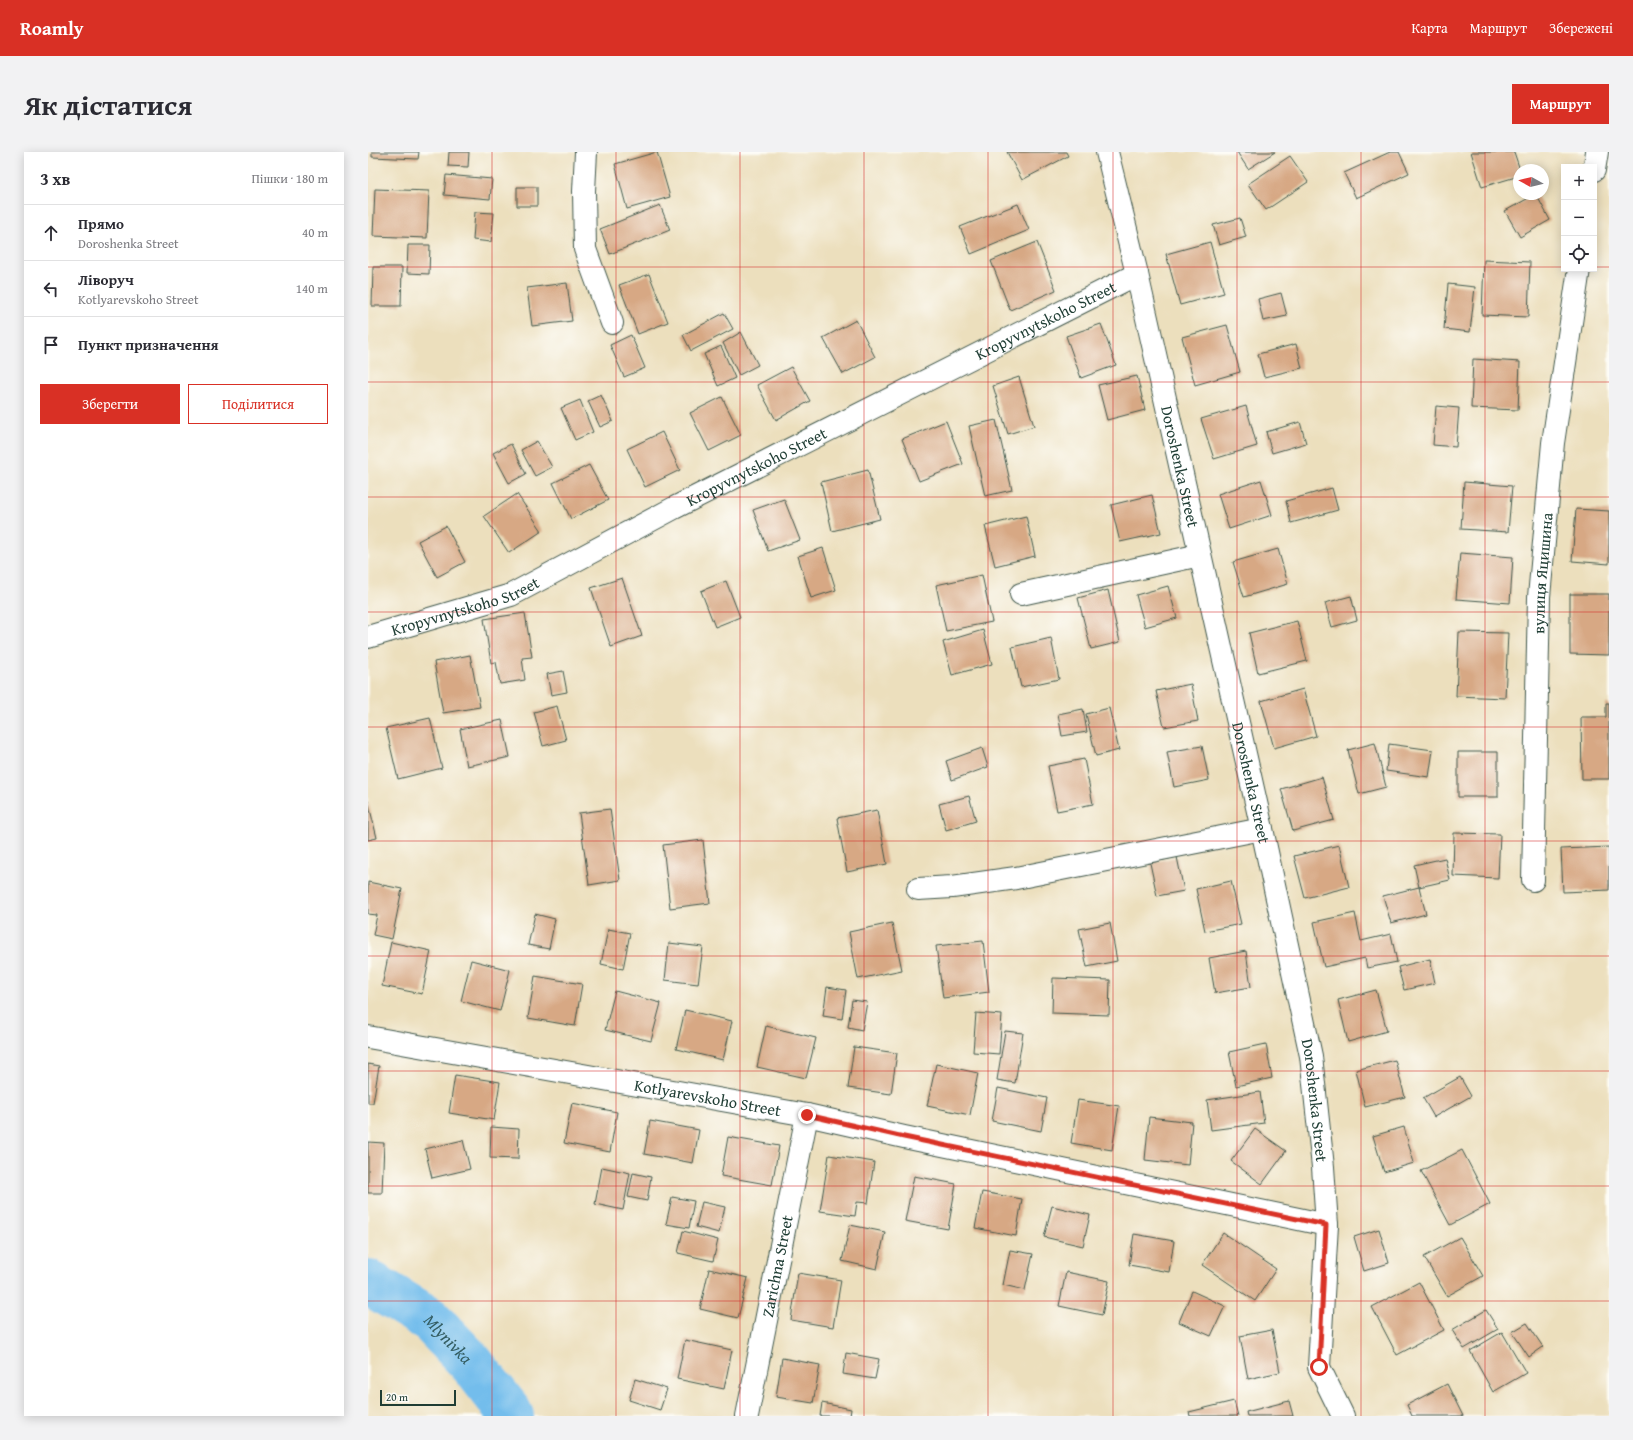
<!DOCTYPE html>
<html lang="uk">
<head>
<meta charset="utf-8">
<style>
	:root { --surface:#fff; --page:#f2f2f3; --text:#2b2b33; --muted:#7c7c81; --line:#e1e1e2; --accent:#d93025 }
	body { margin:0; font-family:"Gentium Book Plus",serif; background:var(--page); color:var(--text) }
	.controls { position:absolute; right:12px; top:12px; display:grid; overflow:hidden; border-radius:0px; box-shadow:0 2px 10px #0003 }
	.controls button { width:36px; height:36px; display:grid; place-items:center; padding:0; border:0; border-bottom:1px solid var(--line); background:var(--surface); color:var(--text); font:20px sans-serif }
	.compass { position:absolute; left:1145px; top:12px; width:36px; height:36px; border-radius:50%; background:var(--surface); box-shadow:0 2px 10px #0003; rotate:278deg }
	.scale { position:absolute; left:12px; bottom:10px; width:76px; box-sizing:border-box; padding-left:4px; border:2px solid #1f3d34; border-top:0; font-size:11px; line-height:14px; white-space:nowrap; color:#1f3d34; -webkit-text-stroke:3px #fdfcf7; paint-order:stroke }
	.stop { position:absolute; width:12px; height:12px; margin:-9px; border:3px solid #d93025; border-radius:50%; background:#fff }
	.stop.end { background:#d93025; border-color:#fff; box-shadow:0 1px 4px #0008 }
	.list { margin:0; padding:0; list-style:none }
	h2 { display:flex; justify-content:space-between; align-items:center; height:52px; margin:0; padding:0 16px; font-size:17px }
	h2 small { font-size:13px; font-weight:400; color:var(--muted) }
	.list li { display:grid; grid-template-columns:26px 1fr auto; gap:12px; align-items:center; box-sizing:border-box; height:56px; padding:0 16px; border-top:1px solid var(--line) }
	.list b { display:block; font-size:15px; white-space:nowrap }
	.list p { margin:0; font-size:13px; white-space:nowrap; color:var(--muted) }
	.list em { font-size:13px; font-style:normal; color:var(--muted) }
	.actions { display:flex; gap:8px; padding:12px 16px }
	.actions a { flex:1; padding:9px 0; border:1px solid var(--accent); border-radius:0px; text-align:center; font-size:14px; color:var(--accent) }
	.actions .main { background:var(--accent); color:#fff }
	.icon { flex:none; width:22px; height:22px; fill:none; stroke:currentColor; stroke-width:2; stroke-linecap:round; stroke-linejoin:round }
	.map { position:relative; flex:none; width:1241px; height:1264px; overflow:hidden; border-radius:0px }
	header { display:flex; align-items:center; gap:24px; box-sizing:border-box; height:56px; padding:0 20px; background:var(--accent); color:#fff }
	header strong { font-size:19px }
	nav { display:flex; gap:22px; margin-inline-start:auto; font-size:14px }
	.intro { display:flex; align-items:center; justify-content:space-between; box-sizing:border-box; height:96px; padding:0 24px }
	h1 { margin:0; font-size:28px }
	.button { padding:10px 18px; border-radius:0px; background:var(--accent); color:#fff; font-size:14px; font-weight:700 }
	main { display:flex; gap:24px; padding:0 24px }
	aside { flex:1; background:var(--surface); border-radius:0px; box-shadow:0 2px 10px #0003 }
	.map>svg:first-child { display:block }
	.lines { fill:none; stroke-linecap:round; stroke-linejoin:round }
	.river { stroke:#73bdec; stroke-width:46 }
	.building { fill:#d7a884 }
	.minor-casing { stroke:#3e5549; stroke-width:24 }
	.minor { stroke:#fff; stroke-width:22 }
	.route { stroke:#d93025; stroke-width:5 }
	.grid { fill:none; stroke:#d62828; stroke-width:1; stroke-opacity:0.55 }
	.labels { text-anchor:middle; stroke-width:3.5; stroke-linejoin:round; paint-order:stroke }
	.street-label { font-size:16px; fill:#1f3d34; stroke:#fdfcf7 }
	.water-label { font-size:17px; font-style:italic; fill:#345d62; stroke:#fdfcf7 }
</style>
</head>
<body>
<header>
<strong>Roamly</strong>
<nav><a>Карта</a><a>Маршрут</a><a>Збережені</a></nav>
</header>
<div class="intro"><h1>Як дістатися</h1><a class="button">Маршрут</a></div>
<main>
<aside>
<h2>3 хв<small>Пішки · 180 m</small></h2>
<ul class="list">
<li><svg class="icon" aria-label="ahead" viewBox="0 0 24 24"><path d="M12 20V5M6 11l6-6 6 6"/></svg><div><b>Прямо</b><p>Doroshenka Street</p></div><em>40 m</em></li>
<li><svg class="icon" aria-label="left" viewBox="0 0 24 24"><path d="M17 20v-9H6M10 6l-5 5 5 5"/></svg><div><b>Ліворуч</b><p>Kotlyarevskoho Street</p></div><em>140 m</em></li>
<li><svg class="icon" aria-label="arrive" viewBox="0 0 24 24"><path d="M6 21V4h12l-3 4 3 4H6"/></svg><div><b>Пункт призначення</b></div></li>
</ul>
<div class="actions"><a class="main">Зберегти</a><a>Поділитися</a></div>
</aside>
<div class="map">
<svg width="1241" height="1264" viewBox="0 0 1241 1264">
	<rect width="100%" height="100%" fill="#fdfcf7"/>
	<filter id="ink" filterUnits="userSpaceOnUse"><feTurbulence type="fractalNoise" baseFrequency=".025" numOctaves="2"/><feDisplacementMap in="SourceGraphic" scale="8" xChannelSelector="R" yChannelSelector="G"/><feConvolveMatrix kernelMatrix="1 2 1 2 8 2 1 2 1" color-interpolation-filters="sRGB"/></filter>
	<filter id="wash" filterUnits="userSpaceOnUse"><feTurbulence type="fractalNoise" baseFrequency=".012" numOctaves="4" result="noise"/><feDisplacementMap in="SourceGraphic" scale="16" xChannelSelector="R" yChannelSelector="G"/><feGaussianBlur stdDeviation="0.9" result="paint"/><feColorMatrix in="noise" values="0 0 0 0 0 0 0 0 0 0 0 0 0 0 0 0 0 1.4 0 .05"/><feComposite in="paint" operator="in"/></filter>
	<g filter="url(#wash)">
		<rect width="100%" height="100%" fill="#ecdfbd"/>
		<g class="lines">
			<path class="river" id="s1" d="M0 1130 61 1167 103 1211 140 1258 143 1264"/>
		</g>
		<g id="blocks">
			<path class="building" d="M4 0H51L50 7 4 5Z
				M81 0H101L100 15 80 14Z
				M289 0 302 45 259 57 247 12Z
				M639 0H698L700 4 654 28Z
				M869 0H907L880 17Z
				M1022 0H1031L1041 21 988 46 976 21Z
				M1103 0H1146L1152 18 1151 24 1114 35Z
				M922 4 940 30 898 58 880 32Z
				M78 23 124 27 122 47 76 43Z
				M149 35H169V54H149Z
				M7 37 61 39 59 86 5 84Z
				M1168 42 1182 68 1152 85 1137 59Z
				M650 52 661 78 603 102 592 75Z
				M292 53 302 78 242 102 232 77Z
				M107 60 126 61 123 90 105 88Z
				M872 66 878 85 851 93 845 73Z
				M669 90 688 138 642 158 623 109Z
				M842 90 856 141 812 153 798 102Z
				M40 93H62L61 122 39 121Z
				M1116 108 1162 110 1160 165 1114 163Z
				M5 115H34L33 154H4Z
				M281 122 300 170 270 182 251 133Z
				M199 131 204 169 164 174 159 136Z
				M1080 132 1107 135 1102 180 1076 177Z
				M913 141 919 164 895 169 890 147Z
				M356 161 365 177 323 199 315 183Z
				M488 168 507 205 475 222 455 186Z
				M733 172 748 213 713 226 698 184Z
				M859 173 872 220 827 233 814 185Z
				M373 180 390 213 371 223 355 191Z
				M263 183 277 216 256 225 242 193Z
				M928 192 934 216 896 225 890 202Z
				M353 194 367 226 350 234 336 202Z
				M1105 207 1152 210 1150 258 1103 256Z
				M423 215 442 249 408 268 389 233Z
				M769 224 777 258 739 268 730 233Z
				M651 225 666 274 640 282 625 234Z
				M233 243 245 269 232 275 220 249Z
				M354 245 373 283 341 299 322 261Z
				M212 248 225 280 207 288 193 256Z
				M878 254 889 294 846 307 833 267Z
				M1068 254 1091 256 1088 295 1065 293Z
				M628 268 644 338 617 344 601 274Z
				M578 269 595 312 551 329 534 287Z
				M932 270 938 291 904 301 898 280Z
				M294 280 312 318 277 335 259 297Z
				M169 289 184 315 167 324 153 298Z
				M143 292 158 322 141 331 125 301Z
				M221 313 240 348 203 367 185 331Z
				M500 318 512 367 464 379 453 330Z
				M893 328 904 363 861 377 850 342Z
				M1096 330 1144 334 1140 380 1093 377Z
				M964 336 970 358 923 371 918 349Z
				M149 342 174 379 141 401 116 364Z
				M784 343 793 381 752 390 743 353Z
				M416 347 432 388 400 399 385 358Z
				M1208 357 1241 359V412L1204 409Z
				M658 364 667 404 627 414 617 374Z
				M78 374 97 410 69 425 50 389Z
				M455 396 468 438 443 446 430 404Z
				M910 397 920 432 876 445 865 410Z
				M1092 401 1145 405 1142 451 1088 447Z
				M614 423 624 470 578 479 568 433Z
				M254 426 274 484 243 495 223 436Z
				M358 429 372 465 347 475 333 439Z
				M800 434 809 466 777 475 768 443Z
				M740 438 752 490 723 497 710 446Z
				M1202 442H1241V503L1202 502Z
				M983 444 989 468 964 475 957 451Z
				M157 461 164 505 154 506 157 528 132 532 128 510 123 511 116 467Z
				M929 469 939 509 890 521 881 481Z
				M615 478 624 512 584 523 575 490Z
				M1091 480 1140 481 1137 546 1088 544Z
				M683 486 691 527 653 535 644 495Z
				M102 503 112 555 75 561 66 510Z
				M195 519 199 540 183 543 179 522Z
				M823 532 830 569 796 575 788 539Z
				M935 537 948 584 906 596 893 549Z
				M1238 551H1241V627H1214L1213 565H1238Z
				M189 554 198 588 175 594 166 560Z
				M741 556 751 598 728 604 718 562Z
				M715 557 719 580 694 584 690 562Z
				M62 566 74 616 30 627 18 576Z
				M134 568 142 605 99 614 92 577Z
				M1007 591 1018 635 991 642 980 598Z
				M1021 592 1065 598 1061 625 1018 619Z
				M834 594 841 628 806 635 799 600Z
				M614 596 620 615 584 628 578 609Z
				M1090 600H1130V645H1090Z
				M716 607 725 652 689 659 680 614Z
				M954 625 966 668 925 679 913 637Z
				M601 644 608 669 578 678 571 652Z
				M0 649 9 686 0 688Z
				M242 657 252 728 221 733 211 661Z
				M509 658 519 712 479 720 469 666Z
				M1086 681 1132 682 1130 726 1085 724Z
				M335 688 342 751 302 756 295 693Z
				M971 693 981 735 937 746 926 704Z
				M1241 695V738L1195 740 1193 697Z
				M809 705 816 739 789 744 782 711Z
				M1077 706 1082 728 1051 735 1046 713Z
				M863 729 873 772 837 779 828 737Z
				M0 730 34 737 24 787 5 783 9 763 0 762Z
				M1051 735 1058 762 1023 771 1015 744Z
				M987 761 993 789 1023 782 1029 810 999 816 997 806 956 815 946 770Z
				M167 762 187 767 181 797 160 793Z
				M524 771 534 818 490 827 481 780Z
				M742 771 749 809 719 815 711 777Z
				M240 777 262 781 255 817 233 812Z
				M615 789 621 840 575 846 568 794Z
				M23 790 63 799 54 842 14 834Z
				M301 791 335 795 330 832 297 828Z
				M878 799 883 835 847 841 841 806Z
				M1062 807 1067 831 1036 838 1030 815Z
				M103 808 142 818 132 859 93 849Z
				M167 824 214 832 207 874 160 866Z
				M685 826 742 828 741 863 684 861Z
				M459 835 478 838 474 867 455 864Z
				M1008 838 1019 879 980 890 970 848Z
				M247 839 293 851 283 889 237 878Z
				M484 848 499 850 494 878 480 875Z
				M317 858 364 869 355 908 308 897Z
				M608 861 634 863 631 902 605 900Z
				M398 874 448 886 438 926 389 915Z
				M637 879 655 881 647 931 629 928Z
				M898 892 904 926 868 934 861 900Z
				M486 895 529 901 523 942 480 936Z
				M1027 908 1037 945 997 955 988 918Z
				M0 912 11 914 5 951H0Z
				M568 912 610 921 602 963 559 954Z
				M87 923 132 930 126 968 81 961Z
				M1092 925 1103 944 1066 965 1055 946Z
				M630 936 679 946 673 979 624 969Z
				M892 940 896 971 843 978 839 948Z
				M710 948 751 954 744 998 703 991Z
				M204 951 249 960 242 1000 196 991Z
				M781 965 824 970 820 1013 777 1008Z
				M282 969 331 978 325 1011 276 1002Z
				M123 975 151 977 150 1007 122 1006Z
				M1036 975 1046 1011 1016 1020 1005 984Z
				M887 977 918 999 894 1032 863 1009Z
				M360 985 411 994 404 1033 353 1024Z
				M95 988 102 1017 64 1026 57 997Z
				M0 990 16 991 14 1041H0Z
				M1094 998 1122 1052 1082 1073 1053 1019Z
				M461 1003 506 1010 500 1051 489 1050 487 1064 452 1059Z
				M234 1015 262 1021 255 1058 227 1052Z
				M265 1021 283 1025 279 1049 260 1045Z
				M546 1024 588 1032 580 1077 537 1069Z
				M614 1040 654 1047 648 1084 607 1076Z
				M304 1045 326 1049 321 1076 298 1072Z
				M334 1050 357 1055 351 1081 328 1075Z
				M684 1054 722 1063 715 1094 676 1085Z
				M482 1073 517 1080 509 1117 474 1109Z
				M1011 1077 1021 1111 996 1119 986 1085Z
				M315 1079 350 1088 345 1109 310 1101Z
				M855 1081 908 1117 887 1149 834 1113Z
				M766 1082 806 1089 801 1120 761 1113Z
				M1092 1085 1115 1124 1079 1144 1056 1105Z
				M642 1098 665 1102 657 1138 635 1133Z
				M341 1117 380 1126 370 1166 332 1157Z
				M698 1120 741 1129 734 1163 691 1154Z
				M430 1121 473 1128 465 1175 423 1168Z
				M1051 1130 1076 1178 1029 1203 1004 1155Z
				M824 1139 857 1154 843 1184 811 1170Z
				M1118 1158 1130 1177 1096 1197 1084 1178Z
				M1159 1171 1175 1195 1161 1205 1144 1180Z
				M904 1178 912 1220 880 1227 872 1184Z
				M1134 1180 1158 1221 1125 1240 1102 1199Z
				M317 1188 364 1198 356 1237 309 1227Z
				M478 1201 511 1207 507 1227 475 1222Z
				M414 1206 452 1213 445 1251 408 1245Z
				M267 1227 299 1237 292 1258 261 1248Z
				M1079 1232 1095 1264H1044L1039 1253Z
				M866 1249 870 1264H822L821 1260Z
				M921 1249 925 1264H879L878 1260Z
				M454 1251 483 1257 482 1264H452Z"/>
		</g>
	</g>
	<g filter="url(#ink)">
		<use href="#blocks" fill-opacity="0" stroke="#3e5549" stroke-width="1"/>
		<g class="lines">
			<defs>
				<g id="minor">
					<path d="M218 0 216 39 217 97 244 171"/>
					<path id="s2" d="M739 0 769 122 894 677 943 904 955 1015 959 1073 951 1215 975 1264"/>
					<path d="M1226 18 1229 0"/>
					<path d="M653 442 832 403"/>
					<path id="s3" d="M0 485 143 443 306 356 769 122"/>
					<path id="s4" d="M1165 728 1171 445 1185 291 1211 117"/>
					<path d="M550 737 584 735 648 726 894 677"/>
					<path id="s5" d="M0 885 439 963 536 985 959 1073"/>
					<path id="s6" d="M379 1264 439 963"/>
				</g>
			</defs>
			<use href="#minor" class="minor-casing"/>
			<use href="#minor" class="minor"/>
		</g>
	</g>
	<g class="lines" filter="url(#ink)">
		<path class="route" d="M439 963 536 985 958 1073 951 1215"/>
	</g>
	<path class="grid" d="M124 0V1264M248 0V1264M372 0V1264M496 0V1264M620 0V1264M745 0V1264M869 0V1264M993 0V1264M1117 0V1264M0 115H1196M1226 115H1241M0 230H1241M0 345H1241M0 460H1241M0 575H1241M0 689H1241M0 804H1241M0 919H1241M0 1034H1241M0 1149H1241"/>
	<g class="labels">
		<g class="street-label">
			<text dy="6" stroke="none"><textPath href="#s3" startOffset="750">Kropyvnytskoho Street</textPath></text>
			<text dy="6" stroke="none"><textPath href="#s3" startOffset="426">Kropyvnytskoho Street</textPath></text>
			<text dy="6" stroke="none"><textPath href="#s2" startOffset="323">Doroshenka Street</textPath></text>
			<text dy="6" stroke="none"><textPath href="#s4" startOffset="307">вулиця Яцишина</textPath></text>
			<text dy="6" stroke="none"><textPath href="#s3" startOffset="102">Kropyvnytskoho Street</textPath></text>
			<text dy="6" stroke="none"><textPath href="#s2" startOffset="647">Doroshenka Street</textPath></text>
			<text dy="6" stroke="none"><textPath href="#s5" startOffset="345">Kotlyarevskoho Street</textPath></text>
			<text dy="6" stroke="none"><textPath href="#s2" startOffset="971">Doroshenka Street</textPath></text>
			<text dy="6" stroke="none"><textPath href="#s6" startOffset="153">Zarichna Street</textPath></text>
		</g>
		<g class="water-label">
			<text dy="6" stroke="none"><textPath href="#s1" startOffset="99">Mlynivka</textPath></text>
		</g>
	</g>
</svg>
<div class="controls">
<button>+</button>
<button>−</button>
<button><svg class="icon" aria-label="locate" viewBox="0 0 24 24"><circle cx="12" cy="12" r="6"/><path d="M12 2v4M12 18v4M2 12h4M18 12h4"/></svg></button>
</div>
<svg class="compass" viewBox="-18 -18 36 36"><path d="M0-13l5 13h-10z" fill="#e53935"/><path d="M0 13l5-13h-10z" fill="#7c7c81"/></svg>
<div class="scale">20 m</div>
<div class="stop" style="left:951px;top:1215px"></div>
<div class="stop end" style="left:439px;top:963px"></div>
</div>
</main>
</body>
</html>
